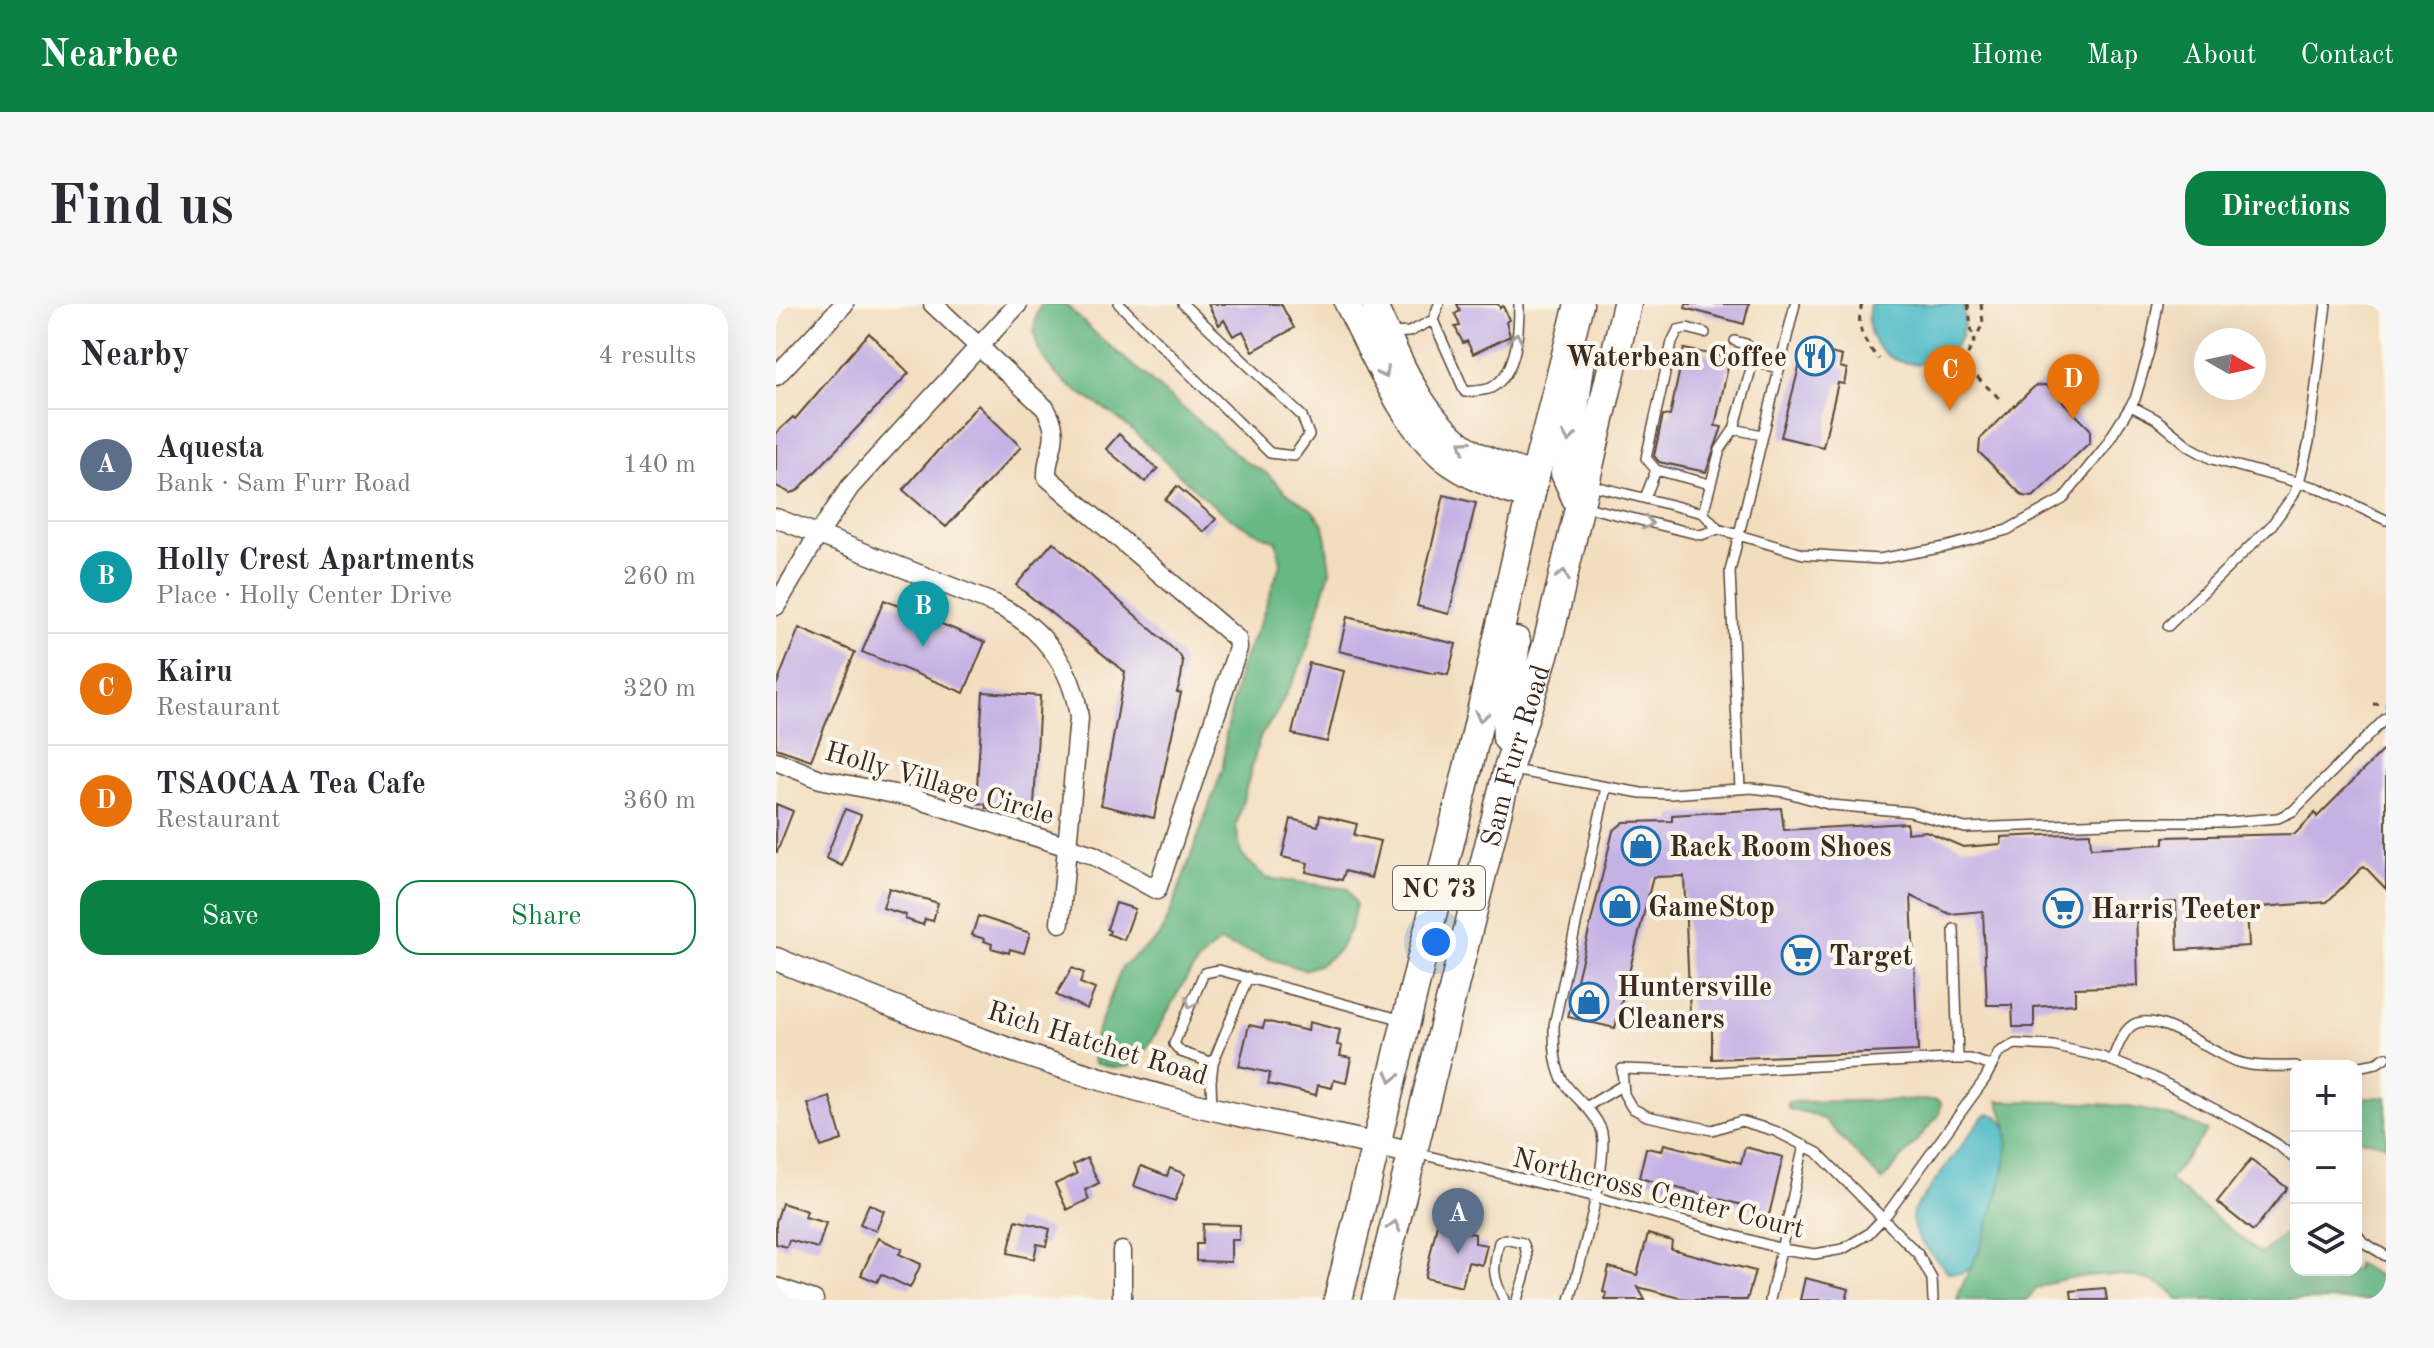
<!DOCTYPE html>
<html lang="en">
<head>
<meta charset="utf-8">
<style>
	:root { --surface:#fff; --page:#f7f7f7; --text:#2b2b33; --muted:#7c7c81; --line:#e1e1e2; --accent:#0b8043 }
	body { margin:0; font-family:"Old Standard TT",serif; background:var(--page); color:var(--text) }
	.controls { position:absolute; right:24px; bottom:24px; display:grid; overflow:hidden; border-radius:16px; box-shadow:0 8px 32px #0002 }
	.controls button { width:72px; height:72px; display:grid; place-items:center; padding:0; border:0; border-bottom:2px solid var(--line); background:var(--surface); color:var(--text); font:40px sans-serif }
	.compass { position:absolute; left:1418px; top:24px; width:72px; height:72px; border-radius:50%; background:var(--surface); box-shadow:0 8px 32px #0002; rotate:99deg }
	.you { position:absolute; left:660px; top:638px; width:28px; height:28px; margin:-20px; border:6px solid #fff; border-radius:50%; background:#1a73e8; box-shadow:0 0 0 12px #1a73e833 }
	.badge { display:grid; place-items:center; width:52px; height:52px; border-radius:50%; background:var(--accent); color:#fff; font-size:26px; font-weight:700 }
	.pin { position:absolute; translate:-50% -66px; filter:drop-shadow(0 2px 4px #0008) }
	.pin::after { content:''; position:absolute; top:42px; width:28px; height:24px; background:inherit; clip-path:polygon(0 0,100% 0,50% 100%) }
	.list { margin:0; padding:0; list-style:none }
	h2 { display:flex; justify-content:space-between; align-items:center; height:104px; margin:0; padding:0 32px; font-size:34px }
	h2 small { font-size:26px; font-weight:400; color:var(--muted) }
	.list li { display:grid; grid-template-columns:52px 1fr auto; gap:24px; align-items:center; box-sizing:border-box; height:112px; padding:0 32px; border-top:2px solid var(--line) }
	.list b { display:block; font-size:30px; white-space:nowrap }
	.list p { margin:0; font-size:26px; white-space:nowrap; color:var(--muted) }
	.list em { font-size:26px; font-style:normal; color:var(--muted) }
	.actions { display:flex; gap:16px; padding:24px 32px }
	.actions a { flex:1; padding:18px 0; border:2px solid var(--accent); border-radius:24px; text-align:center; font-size:28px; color:var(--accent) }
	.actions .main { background:var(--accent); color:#fff }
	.icon { flex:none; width:44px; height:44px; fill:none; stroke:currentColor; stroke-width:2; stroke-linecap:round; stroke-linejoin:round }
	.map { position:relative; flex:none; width:1610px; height:996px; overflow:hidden; border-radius:24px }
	header { display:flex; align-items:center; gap:48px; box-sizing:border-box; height:112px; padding:0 40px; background:var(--accent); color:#fff }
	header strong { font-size:38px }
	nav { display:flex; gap:44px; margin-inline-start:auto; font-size:28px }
	.intro { display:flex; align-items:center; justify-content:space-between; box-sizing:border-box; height:192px; padding:0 48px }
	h1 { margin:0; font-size:56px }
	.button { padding:20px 36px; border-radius:24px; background:var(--accent); color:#fff; font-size:28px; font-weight:700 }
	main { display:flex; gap:48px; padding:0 48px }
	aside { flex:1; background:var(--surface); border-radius:24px; box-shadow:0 8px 32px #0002 }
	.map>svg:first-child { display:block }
	.forest { fill:#67b884; stroke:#517151; stroke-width:2 }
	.water { fill:#4dbbc6; stroke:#447272; stroke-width:2 }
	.building { fill:#c5b2e5 }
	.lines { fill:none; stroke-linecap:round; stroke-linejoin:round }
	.service-casing { stroke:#574536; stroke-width:12 }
	.minor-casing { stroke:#574536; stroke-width:21 }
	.tertiary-casing { stroke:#574536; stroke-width:25 }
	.secondary-casing { stroke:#574536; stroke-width:27 }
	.primary-casing { stroke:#574536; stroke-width:31 }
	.path { stroke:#574536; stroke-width:3; stroke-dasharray:6 6; stroke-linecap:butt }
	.service { stroke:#fff; stroke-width:9 }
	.minor { stroke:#fff; stroke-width:18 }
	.tertiary { stroke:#fff; stroke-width:22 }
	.secondary { stroke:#fff; stroke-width:24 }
	.primary { stroke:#fff; stroke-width:28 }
	.oneway { stroke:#a79f9a }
	.labels { text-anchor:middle; stroke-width:8; stroke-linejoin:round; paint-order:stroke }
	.shield { fill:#fbf7ec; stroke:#75685c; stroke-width:2 }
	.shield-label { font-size:26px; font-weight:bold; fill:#3b2a1e }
	.poi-label { font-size:28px; font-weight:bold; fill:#3b2a1e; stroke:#fbf7ec; text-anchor:start }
	.street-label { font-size:28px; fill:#3b2a1e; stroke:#fbf7ec }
</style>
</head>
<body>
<header>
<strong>Nearbee</strong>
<nav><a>Home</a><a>Map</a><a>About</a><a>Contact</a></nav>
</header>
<div class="intro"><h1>Find us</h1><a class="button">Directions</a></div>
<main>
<aside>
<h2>Nearby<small>4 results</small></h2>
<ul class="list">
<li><span class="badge" style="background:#5c6f8a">A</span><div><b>Aquesta</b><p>Bank · Sam Furr Road</p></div><em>140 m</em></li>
<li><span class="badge" style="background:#0f9aa8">B</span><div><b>Holly Crest Apartments</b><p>Place · Holly Center Drive</p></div><em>260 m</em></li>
<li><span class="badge" style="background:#e8710a">C</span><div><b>Kairu</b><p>Restaurant</p></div><em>320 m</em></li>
<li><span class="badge" style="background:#e8710a">D</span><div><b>TSAOCAA Tea Cafe</b><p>Restaurant</p></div><em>360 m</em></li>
</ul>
<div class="actions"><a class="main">Save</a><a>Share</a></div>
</aside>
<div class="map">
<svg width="1610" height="996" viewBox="0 0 1610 996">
	<rect width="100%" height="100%" fill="#fbf7ec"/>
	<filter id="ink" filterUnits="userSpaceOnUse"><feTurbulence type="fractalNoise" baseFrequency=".0125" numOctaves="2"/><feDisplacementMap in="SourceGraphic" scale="16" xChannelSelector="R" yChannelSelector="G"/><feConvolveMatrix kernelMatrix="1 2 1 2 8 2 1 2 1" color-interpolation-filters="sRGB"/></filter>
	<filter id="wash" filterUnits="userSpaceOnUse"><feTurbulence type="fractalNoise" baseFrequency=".006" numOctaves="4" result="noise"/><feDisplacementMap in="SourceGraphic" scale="32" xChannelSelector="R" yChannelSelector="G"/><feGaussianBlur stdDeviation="1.8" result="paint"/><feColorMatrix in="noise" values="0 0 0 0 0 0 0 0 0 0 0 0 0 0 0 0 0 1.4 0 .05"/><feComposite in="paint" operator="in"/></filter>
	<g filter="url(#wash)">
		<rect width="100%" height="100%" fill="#f3ddbf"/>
		<path class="forest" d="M265 0H289L320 30 471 159 489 168 510 188 535 205 548 221 554 267 529 352 500 410 484 433 460 522 465 550 490 574 572 585 580 600 575 623 563 646 545 660 528 666 444 638C409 663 396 704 374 739 370 745 365 755 360 759 346 767 332 763 318 759L315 743 346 663 384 632 392 615 447 464 450 430 465 361 484 319 505 258 500 237C430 212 394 153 336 110 315 94 289 84 273 62 257 41 254 24 265 0Z
			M1610 793V841L1580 834V794Z
			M1161 796 1165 799 1163 811 1106 877 1049 816 1033 809 1013 805 1011 801 1013 798Z
			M1222 797C1292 798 1367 795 1431 827L1393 876 1485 950 1520 920V966H1580V959L1610 976V996H1402C1384 961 1288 967 1259 986 1259 987 1252 995 1251 996H1181C1184 981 1192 970 1198 957 1212 925 1235 860 1231 826 1230 816 1225 806 1222 797Z"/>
		<path class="water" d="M1094 0H1187C1202 81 1077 78 1094 0Z
			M1212 810 1222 812C1226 817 1231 821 1231 827 1235 859 1209 937 1194 965L1185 969H1173C1158 951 1132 932 1137 907L1206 814Z"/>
		<g id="blocks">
			<path class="building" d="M432 0H505L518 24 477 47 467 27 457 32 448 16 443 21Z
				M681 0H722L724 4 727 2 733 16 730 18 734 32 697 50 691 37 687 39 679 23 684 22 679 10 684 7Z
				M910 0H973L968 20 909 4Z
				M93 29 133 69 21 187 14 189 0 182V129L17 113 19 115Z
				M1035 44 1066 52 1064 63 1071 65 1068 80 1062 79 1047 143 1005 133 1026 52 1033 54Z
				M908 45 954 54 939 122 946 123 930 168 883 158 878 152 887 111 894 112Z
				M1270 81 1314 125V138L1257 193 1247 192 1203 148 1204 135 1259 82Z
				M202 101 245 143 170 223 127 186Z
				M343 130 382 165 369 178 330 145Z
				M401 182 440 215 428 228 389 196Z
				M668 191 700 199 673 310 641 302Z
				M277 238 404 351 407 358 405 374 401 388 405 389 378 514 325 501 349 368 240 281Z
				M108 296 209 338 188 389 86 348Z
				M571 313 680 340 672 371 659 368V370L563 347Z
				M23 324 79 348 35 456 0 444V382Z
				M533 359 568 367 551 438 516 430Z
				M207 388 264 392 258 502H248L247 506 210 504 209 500 200 499Z
				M1610 443V585L1588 562 1551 598 1471 604 1473 642 1402 646 1400 598 1360 601 1362 682 1299 684V700L1258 703V723H1237L1236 701H1211L1207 607 1174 610 1135 592 1142 747 936 755V709L914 710 908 572 877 573 839 724 792 713 837 527 848 518 896 517V511L1005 504 1008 526 1131 519V529L1150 527 1187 543 1225 540V533L1314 529 1315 544 1388 540V533L1519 530 1539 509 1541 513Z
				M0 500 17 507 1 548H0Z
				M69 505 85 511 66 562 50 554Z
				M544 511 581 520 578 531 604 537 595 574 569 567 566 576 530 568 532 559 506 553 515 515 542 522Z
				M113 584 162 599 157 617 149 615 147 621 129 615 130 611 107 604Z
				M340 599 359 605 348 636 332 630 334 627 331 625Z
				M202 612 254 629 248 649 234 645 233 649 215 644 216 640 208 637 209 635 196 631Z
				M296 664 308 669 304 679 319 685 311 705 280 691Z
				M489 717 532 727 533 718 564 726 561 741 566 742 564 752 575 754 570 779 558 776 556 784 542 781 540 791 492 780 494 769 463 762 473 721 487 724Z
				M54 793 66 836 45 843 32 800Z
				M888 840 965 859 969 843 1007 853 993 911 974 906V903L863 874 870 844 886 847Z
				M311 854 323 879 309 886 313 895 291 906 279 880 301 870 297 861Z
				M1475 855 1511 884 1477 927 1441 898Z
				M365 862 391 872 394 864 409 870 399 897 358 882Z
				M6 899 31 907 29 913 50 919 42 944 13 936 11 943 0 940V918Z
				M93 900 108 907 100 927 84 920Z
				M240 916 274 925 270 942 261 940 258 955 232 949Z
				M662 916 681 921 680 926 699 930V939L711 941 706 961 692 958 686 983 649 974Z
				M427 920 464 921 463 936H455V958L420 957V940H426Z
				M872 930 896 937 895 945 979 967 971 996H912L862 983 869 996H829L830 989 827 988 833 963 861 971Z
				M102 934 126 945 123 950 145 960 134 984 105 970 101 978 85 971Z
				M1029 974 1073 985 1070 996H1024Z
				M1329 984 1331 996H1296L1295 987Z"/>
		</g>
	</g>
	<g filter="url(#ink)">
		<use href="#blocks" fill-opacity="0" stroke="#574536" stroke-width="2"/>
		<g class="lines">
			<defs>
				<path id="service" d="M343 0 494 149 518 152 533 131 526 112 407 0
					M663 0 657 16 689 88C696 87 708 87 715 84 742 69 743 26 743 0
					M615 29 633 28 657 16
					M959 37 970 40 977 58
					M1355 102 1380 115 1414 143 1436 155 1542 184 1610 216
					M958 125 986 131
					M880 166 870 154 896 38 902 26 911 24 929 29
					M811 180 927 209 942 225 1027 250 1103 255 1169 243 1231 226 1287 195 1328 144 1359 95 1374 44 1382 0
					M869 194 880 166 934 180
					M806 202 925 231 942 225
					M927 209 944 146 958 125 977 58 1003 64
					M1392 322 1495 222 1517 192 1523 178 1533 138 1550 0
					M737 466 865 489 895 490 975 484 1009 488 1055 501 1134 508 1189 524 1361 518H1452L1502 514 1517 507 1610 414
					M964 485 954 267 1019 0
					M1178 625 1182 755
					M1336 757C1340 746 1345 732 1353 724 1376 701 1435 749 1459 757 1478 764 1500 762 1520 762
					M437 759 405 748 398 740 428 669 443 666 627 716
					M1580 763 1601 759 1610 753
					M436 803 435 778 437 759 472 673
					M810 803 847 781
					M640 849 820 893 1006 945 1039 950 1067 945 1092 930 1111 910 1209 775 1223 748 1239 740 1277 742 1326 753 1377 773 1473 823 1501 840 1520 856
					M1580 929 1587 938 1610 952
					M728 996C716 971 717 965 723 938L729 935 747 939C757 957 746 978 741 996
					M794 996C803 963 835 853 825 825 818 807 801 796 790 781 778 767 778 739 778 721L830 484
					M994 996 1028 841
					M1157 996 1156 975 1142 950 1042 849 999 827 965 817 936 826 871 812 856 804 848 790 846 765 935 768 1170 755H1194L1216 762"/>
				<path id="minor" d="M0 72 68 0
					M0 214 219 300C265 322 297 362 303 414L284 619
					M0 302 42 231 74 183 242 0
					M0 457 44 475 138 494 317 551 381 586 462 344 461 335 271 173C270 144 288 136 269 104L157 0
					M0 983 38 996
					M346 996V947"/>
				<path id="tertiary" d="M0 655C130 709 263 761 400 796 478 816 558 830 637 849"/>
				<path id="secondary" d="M571 0C597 49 629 129 675 160 700 177 727 186 755 194
					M598 0C623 53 644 115 696 147 715 159 738 164 759 172"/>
				<g id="primary">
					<path d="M803 201 789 169 804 62"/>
					<path d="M731 434 730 409 740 337"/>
					<path d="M562 996 695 452 759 172 803 0"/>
					<path id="s1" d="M600 996 732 465 771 341 851 0"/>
				</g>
			</defs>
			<use href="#service" class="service-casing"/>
			<use href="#minor" class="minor-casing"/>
			<use href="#tertiary" class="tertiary-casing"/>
			<use href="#secondary" class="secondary-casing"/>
			<use href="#primary" class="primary-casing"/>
			<path class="path" d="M1086 0C1079 23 1088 39 1103 55
				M1192 0 1197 36
				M1205 0 1207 19 1187 60 1223 94
				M1597 400 1610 401"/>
			<use href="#service" class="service"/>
			<use href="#minor" class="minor"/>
			<use href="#tertiary" class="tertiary"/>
			<use href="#secondary" class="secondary"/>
			<use href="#primary" class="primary"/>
		</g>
		<defs><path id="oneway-chevron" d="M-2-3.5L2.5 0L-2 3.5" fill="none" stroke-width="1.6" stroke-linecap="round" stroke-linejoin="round" transform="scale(2)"/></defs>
		<g class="oneway">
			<use href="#oneway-chevron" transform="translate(740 34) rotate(-78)"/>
			<use href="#oneway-chevron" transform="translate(608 69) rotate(62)"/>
			<use href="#oneway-chevron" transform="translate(793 133) rotate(98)"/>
			<use href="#oneway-chevron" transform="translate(688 141) rotate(-145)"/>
			<use href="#oneway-chevron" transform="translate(872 219) rotate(13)"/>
			<use href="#oneway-chevron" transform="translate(787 271) rotate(-77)"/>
			<use href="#oneway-chevron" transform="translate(705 412) rotate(103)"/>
			<use href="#oneway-chevron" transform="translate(415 699) rotate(113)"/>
			<use href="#oneway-chevron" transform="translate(616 773) rotate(104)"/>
			<use href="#oneway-chevron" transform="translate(618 922) rotate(-76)"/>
		</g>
	</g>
	<defs>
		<symbol id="restaurant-ring" viewBox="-11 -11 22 22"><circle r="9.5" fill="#fbf7ec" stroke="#1f6fb2" stroke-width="1.5"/><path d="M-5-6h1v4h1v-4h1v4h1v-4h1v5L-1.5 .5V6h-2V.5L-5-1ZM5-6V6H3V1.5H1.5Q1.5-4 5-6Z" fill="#1f6fb2"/></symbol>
		<symbol id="shop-ring" viewBox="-11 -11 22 22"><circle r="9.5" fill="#fbf7ec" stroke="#1f6fb2" stroke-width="1.5"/><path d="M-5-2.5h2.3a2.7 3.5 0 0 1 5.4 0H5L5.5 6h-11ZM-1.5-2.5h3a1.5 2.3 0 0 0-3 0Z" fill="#1f6fb2"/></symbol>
		<symbol id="supermarket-ring" viewBox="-11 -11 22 22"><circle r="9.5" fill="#fbf7ec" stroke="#1f6fb2" stroke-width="1.5"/><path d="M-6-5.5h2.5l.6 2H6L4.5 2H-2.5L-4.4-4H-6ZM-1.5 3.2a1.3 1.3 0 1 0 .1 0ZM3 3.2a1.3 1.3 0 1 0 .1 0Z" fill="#1f6fb2"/></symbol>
	</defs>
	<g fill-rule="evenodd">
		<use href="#restaurant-ring" x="1017" y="30" width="44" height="44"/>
		<use href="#shop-ring" x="843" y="520" width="44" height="44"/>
		<use href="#shop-ring" x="822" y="580" width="44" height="44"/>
		<use href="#supermarket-ring" x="1265" y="582" width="44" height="44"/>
		<use href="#supermarket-ring" x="1003" y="629" width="44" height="44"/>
		<use href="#shop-ring" x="791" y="676" width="44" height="44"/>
	</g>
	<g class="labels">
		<rect class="shield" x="617" y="562" width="92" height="44" rx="6"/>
		<g class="shield-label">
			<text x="663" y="593">NC 73</text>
		</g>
		<g class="poi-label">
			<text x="1011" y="62" text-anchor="end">Waterbean Coffee</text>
			<text x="893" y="552">Rack Room Shoes</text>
			<text x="872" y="612">GameStop</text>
			<text x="1315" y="614">Harris Teeter</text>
			<text x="1053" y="661">Target</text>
			<text x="841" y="692">Huntersville<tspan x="841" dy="32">Cleaners</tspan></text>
		</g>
		<g class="street-label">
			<text dy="10" stroke="none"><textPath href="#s1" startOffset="562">Sam Furr Road</textPath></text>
			<text transform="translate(164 478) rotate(16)" y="10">Holly Village Circle</text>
			<text transform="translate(322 738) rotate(17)" y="10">Rich Hatchet Road</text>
			<text transform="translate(883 888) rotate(14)" y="10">Northcross Center Court</text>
		</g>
	</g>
</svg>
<div class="controls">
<button>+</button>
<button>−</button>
<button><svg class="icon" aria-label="layers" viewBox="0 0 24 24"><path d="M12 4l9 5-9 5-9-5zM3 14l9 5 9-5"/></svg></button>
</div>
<svg class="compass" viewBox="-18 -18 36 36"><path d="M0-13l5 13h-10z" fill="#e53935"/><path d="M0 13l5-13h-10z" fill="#7c7c81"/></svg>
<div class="you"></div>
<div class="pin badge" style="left:682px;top:950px;background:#5c6f8a">A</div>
<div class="pin badge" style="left:147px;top:343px;background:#0f9aa8">B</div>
<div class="pin badge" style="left:1174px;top:107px;background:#e8710a">C</div>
<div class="pin badge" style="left:1297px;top:116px;background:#e8710a">D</div>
</div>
</main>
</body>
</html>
